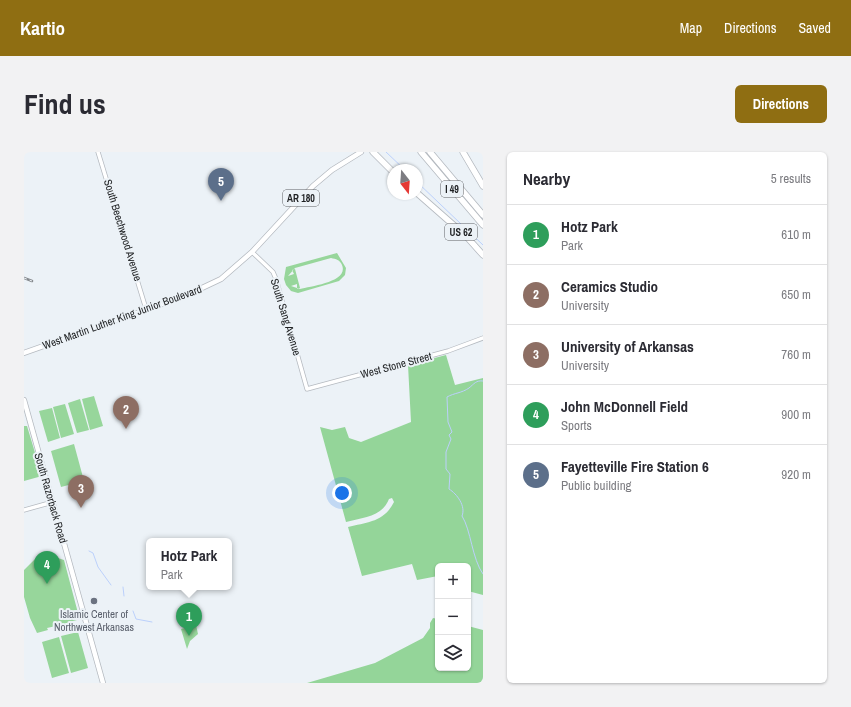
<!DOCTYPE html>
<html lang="en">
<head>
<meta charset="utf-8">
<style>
	:root { --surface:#fff; --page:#f2f2f3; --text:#2b2b33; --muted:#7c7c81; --line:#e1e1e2; --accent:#8f6e12 }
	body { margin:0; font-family:"Archivo Narrow",sans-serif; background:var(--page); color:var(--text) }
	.controls { position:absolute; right:12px; bottom:12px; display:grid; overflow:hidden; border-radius:6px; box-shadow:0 1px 3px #0004 }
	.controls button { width:36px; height:36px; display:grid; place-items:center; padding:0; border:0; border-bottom:1px solid var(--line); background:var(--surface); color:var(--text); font:20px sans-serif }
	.compass { position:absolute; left:363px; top:12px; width:36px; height:36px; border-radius:50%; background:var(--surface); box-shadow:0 1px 3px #0004; rotate:163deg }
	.you { position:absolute; left:318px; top:341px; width:14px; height:14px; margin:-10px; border:3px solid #fff; border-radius:50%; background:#1a73e8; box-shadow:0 0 0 6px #1a73e833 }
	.badge { display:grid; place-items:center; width:26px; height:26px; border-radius:50%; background:var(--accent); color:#fff; font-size:13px; font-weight:700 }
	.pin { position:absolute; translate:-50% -33px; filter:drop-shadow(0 1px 2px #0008) }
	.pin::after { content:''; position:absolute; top:21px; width:14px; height:12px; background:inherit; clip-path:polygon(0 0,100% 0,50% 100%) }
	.popup { position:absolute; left:122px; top:386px; width:86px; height:52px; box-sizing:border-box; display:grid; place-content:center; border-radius:6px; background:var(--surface); filter:drop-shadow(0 1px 3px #0005); font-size:13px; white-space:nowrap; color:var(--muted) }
	.popup b { font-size:15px; color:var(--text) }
	.popup::after { content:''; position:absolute; left:50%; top:100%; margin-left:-8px; border:8px solid transparent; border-top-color:var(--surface) }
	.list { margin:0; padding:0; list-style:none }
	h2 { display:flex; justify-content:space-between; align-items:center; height:52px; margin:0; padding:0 16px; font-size:17px }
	h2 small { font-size:13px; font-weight:400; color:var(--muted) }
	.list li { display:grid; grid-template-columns:26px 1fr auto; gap:12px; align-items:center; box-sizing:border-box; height:60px; padding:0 16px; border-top:1px solid var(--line) }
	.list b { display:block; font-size:15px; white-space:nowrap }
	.list p { margin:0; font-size:13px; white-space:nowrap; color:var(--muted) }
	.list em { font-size:13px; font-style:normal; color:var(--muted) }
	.icon { flex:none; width:22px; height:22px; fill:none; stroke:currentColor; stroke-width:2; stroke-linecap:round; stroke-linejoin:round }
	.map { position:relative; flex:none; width:459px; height:531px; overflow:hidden; border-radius:6px }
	header { display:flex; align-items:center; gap:24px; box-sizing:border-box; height:56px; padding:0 20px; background:var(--accent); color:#fff }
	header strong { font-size:19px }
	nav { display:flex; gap:22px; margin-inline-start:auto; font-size:14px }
	.intro { display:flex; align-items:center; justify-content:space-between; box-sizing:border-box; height:96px; padding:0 24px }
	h1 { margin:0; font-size:28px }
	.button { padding:10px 18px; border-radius:6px; background:var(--accent); color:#fff; font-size:14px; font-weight:700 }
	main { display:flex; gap:24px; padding:0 24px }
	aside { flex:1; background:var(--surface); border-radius:6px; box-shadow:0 1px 3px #0004 }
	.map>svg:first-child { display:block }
	.green { fill:#97d69b; fill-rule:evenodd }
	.forest { fill:#94d599 }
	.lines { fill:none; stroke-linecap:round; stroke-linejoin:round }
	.stream { stroke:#bbd0fb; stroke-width:1 }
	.minor-casing { stroke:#b5bac0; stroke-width:5 }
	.major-casing { stroke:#b5bac0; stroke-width:6 }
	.highway-casing { stroke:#b5bac0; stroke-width:7 }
	.minor { stroke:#fff; stroke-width:3.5 }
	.major { stroke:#fff; stroke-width:4.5 }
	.highway { stroke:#fff; stroke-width:5.5 }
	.rail-casing { stroke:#868a8e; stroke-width:2.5 }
	.rail { stroke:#ecf2f7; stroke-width:1; stroke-dasharray:3; stroke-linecap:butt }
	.worship-dot { fill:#6b7280; stroke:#ecf2f7; stroke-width:1.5 }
	.labels { text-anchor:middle; stroke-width:4; stroke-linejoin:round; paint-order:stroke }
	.shield { fill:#ecf2f7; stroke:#5c5f62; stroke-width:1 }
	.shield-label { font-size:10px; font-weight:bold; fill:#1e2022 }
	.street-label { font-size:11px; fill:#1e2022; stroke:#ecf2f7 }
	.worship-label { font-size:11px; fill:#5b616d; stroke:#ecf2f7 }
</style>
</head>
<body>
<header>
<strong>Kartio</strong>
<nav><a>Map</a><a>Directions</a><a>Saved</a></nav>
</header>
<div class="intro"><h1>Find us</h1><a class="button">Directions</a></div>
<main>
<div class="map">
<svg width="459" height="531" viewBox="0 0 459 531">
	<rect width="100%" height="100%" fill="#ecf2f7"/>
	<path class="green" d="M313 101 322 116 321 123 315 129 274 141 267 139 262 133 260 127 262 115ZM307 106C312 107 316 108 318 113 325 130 287 134 276 137L267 134 273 132V137L276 136 271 117 268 118 270 122 264 124 271 116Z
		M70 244 79 274 66 278 58 247Z
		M56 247 65 278 53 281 44 251Z
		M41 252 50 282 37 286 29 255Z
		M28 256 36 286 24 290 15 259Z
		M0 274H3L18 324 0 329Z
		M50 292 60 329 37 335 27 299Z
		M25 403 40 408 54 461H51L53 468 45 470V473L33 476 32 474 23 476 24 478 13 481 6 466 0 445V418L12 406Z
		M172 473 174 482 166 489 163 497 157 477Z
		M54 480 64 516 47 521 37 484Z
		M35 485 45 521 28 526 18 490Z"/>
	<path class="forest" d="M422 203 431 233 459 226V443L444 439V414H414V424L393 428 388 412 338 424 324 375C344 370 360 370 370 350L368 346 365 347C358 365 340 365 322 370L296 275 308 278 321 275 325 286 337 290 387 270 384 213Z
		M409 466 414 467V516H444V474L459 478V531H283L351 511 399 486 406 476V471Z"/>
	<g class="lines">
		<path class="stream" d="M362 0 381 18
			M393 30 459 93
			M459 229C452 228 450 232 445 236 438 241 430 241 423 245L424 270 428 280 425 283 427 287 422 300V317L426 322 425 337C433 342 442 354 438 364 447 378 448 407 459 422
			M65 399 69 401 74 415 87 433
			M99 435 100 444
			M109 459 112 467 128 470"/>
		<defs>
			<path id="minor" d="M74 0 122 157
				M228 100 249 120 252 127 283 237 424 199 459 186
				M0 358 29 350"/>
			<path id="major" d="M0 201 161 144 197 127 228 100 289 34 308 18 337 0
				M0 248 79 531"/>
			<path id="highway" d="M349 0 369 20
				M397 0 459 73
				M406 0 459 63
				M439 0 459 34
				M393 41 442 84 459 103"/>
		</defs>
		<use href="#minor" class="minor-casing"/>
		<use href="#major" class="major-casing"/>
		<use href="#highway" class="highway-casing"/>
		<use href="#minor" class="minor"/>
		<use href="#major" class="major"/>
		<use href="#highway" class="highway"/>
		<defs>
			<path id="rail" d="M0 126 8 129"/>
		</defs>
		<use href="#rail" class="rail-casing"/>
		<use href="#rail" class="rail"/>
	</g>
	<circle class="worship-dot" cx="70" cy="449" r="4"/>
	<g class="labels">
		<g class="shield">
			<rect x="417" y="29" width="22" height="16" rx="3"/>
			<rect x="259" y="38" width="36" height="16" rx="3"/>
			<rect x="421" y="72" width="32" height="16" rx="3"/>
		</g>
		<g class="shield-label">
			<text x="428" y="41">I 49</text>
			<text x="277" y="50">AR 180</text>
			<text x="437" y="84">US 62</text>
		</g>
		<g class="street-label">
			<text transform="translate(99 78) rotate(73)" y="4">South Beechwood Avenue</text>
			<text transform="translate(98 165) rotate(-20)" y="4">West Martin Luther King Junior Boulevard</text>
			<text transform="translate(262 165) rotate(73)" y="4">South Sang Avenue</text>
			<text transform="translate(372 213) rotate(-15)" y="4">West Stone Street</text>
			<text transform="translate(27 346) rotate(74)" y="4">South Razorback Road</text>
		</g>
		<g class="worship-label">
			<text x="70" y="466">Islamic Center of<tspan x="70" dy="13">Northwest Arkansas</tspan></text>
		</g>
	</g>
</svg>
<div class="controls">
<button>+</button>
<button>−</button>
<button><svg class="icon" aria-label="layers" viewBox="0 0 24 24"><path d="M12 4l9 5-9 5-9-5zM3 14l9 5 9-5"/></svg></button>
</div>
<svg class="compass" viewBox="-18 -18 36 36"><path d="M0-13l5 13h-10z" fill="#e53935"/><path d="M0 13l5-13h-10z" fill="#7c7c81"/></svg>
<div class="you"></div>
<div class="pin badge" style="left:165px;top:484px;background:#2e9e5b">1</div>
<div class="popup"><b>Hotz Park</b>Park</div>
<div class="pin badge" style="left:102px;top:277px;background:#8d6e63">2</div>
<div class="pin badge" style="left:57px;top:356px;background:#8d6e63">3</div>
<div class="pin badge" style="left:23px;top:432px;background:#2e9e5b">4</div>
<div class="pin badge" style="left:197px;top:49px;background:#5c6f8a">5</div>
</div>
<aside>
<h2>Nearby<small>5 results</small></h2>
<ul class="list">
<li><span class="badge" style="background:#2e9e5b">1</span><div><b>Hotz Park</b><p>Park</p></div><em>610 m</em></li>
<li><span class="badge" style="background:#8d6e63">2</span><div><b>Ceramics Studio</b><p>University</p></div><em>650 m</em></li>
<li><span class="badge" style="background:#8d6e63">3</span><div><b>University of Arkansas</b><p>University</p></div><em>760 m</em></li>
<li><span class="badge" style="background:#2e9e5b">4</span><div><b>John McDonnell Field</b><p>Sports</p></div><em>900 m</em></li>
<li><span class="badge" style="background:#5c6f8a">5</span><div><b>Fayetteville Fire Station 6</b><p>Public building</p></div><em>920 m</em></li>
</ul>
</aside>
</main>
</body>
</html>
